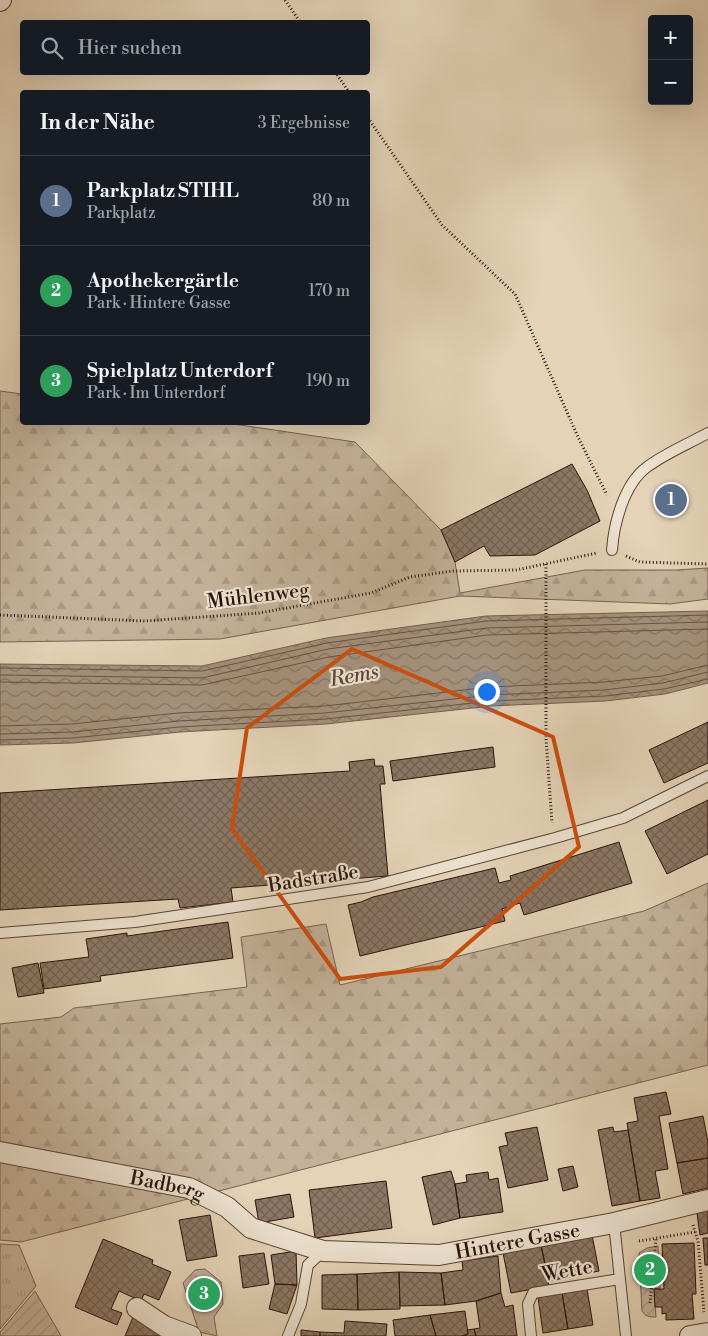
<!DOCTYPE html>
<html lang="de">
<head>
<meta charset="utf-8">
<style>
	:root { --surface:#171b24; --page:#20242c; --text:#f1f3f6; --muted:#9ea1a6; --line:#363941; --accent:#c59692 }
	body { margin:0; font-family:"Libre Bodoni",serif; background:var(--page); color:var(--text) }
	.controls { position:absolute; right:15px; top:15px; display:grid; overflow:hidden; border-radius:5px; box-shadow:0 5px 20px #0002 }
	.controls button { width:45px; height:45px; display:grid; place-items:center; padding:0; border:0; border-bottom:1px solid var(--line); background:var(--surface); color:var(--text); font:25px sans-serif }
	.you { position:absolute; left:486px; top:691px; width:18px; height:18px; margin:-12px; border:4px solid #fff; border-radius:50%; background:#1a73e8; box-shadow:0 0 0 8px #1a73e833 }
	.badge { display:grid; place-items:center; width:32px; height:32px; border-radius:50%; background:var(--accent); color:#fff; font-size:16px; font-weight:700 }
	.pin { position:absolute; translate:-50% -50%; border:2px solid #fff; box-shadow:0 1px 5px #0006 }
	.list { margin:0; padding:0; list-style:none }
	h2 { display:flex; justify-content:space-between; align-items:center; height:65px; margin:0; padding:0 20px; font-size:21px }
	h2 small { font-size:16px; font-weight:400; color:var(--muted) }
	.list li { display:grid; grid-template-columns:32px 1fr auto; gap:15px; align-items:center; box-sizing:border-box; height:90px; padding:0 20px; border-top:1px solid var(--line) }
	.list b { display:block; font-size:19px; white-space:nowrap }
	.list p { margin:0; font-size:16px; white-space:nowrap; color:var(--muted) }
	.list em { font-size:16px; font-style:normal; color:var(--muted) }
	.icon { flex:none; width:28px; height:28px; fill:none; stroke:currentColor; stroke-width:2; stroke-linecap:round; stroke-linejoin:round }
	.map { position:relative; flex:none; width:708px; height:1336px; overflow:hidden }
	.search { position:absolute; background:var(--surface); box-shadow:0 5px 20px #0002; left:20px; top:20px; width:350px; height:55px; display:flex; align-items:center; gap:12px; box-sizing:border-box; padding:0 18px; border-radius:5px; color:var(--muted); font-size:19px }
	.panel { position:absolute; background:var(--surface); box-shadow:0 5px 20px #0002; left:20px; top:90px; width:350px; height:335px; border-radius:5px }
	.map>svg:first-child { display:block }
	.grass { fill:url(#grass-tufts); stroke:#776252 }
	.forest { fill:url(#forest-firs); stroke:#776252 }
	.park { fill:url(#park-crowns); stroke:#776252 }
	.garden { fill:url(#garden-furrows); stroke:#776252 }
	.water { fill:url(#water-waves); stroke:#745f4e }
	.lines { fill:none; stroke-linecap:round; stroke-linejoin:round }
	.shore { stroke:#685243; stroke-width:1 }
	.building { fill:url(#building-cross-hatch); stroke:#2a130a }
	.service-casing { stroke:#584335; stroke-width:12 }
	.minor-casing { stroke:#584335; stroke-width:22 }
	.path { stroke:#2a130a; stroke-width:3; stroke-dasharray:1 2.5; stroke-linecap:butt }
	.service { stroke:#ede2d0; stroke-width:10 }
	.minor { stroke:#ede2d0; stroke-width:20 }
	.marked { fill:none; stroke:#cc4e0c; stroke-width:4; stroke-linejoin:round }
	.labels { text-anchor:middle; stroke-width:4.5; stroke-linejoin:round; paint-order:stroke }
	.street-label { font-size:20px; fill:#2a130a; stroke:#ede2d0 }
	.water-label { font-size:21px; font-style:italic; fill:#5b4638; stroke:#ede2d0 }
</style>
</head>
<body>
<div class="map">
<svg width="708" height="1336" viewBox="0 0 708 1336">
	<defs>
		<pattern id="grass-tufts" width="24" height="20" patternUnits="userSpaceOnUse" patternTransform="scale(1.25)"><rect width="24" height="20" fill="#c4b29a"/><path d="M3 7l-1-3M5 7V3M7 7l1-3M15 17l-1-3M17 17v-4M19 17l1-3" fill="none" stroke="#a99883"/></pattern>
		<pattern id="forest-firs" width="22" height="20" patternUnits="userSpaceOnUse" patternTransform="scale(1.25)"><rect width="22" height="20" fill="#c4b29a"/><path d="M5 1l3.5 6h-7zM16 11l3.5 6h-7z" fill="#a99883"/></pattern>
		<pattern id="park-crowns" width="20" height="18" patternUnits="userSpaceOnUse" patternTransform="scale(1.25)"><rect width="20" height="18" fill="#c4b29a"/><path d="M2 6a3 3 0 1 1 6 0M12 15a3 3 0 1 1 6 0" fill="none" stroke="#a99883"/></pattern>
		<pattern id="garden-furrows" width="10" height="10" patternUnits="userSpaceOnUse" patternTransform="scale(1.25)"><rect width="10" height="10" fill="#c4b29a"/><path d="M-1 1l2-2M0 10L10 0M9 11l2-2" fill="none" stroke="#a99883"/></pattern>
		<pattern id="water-waves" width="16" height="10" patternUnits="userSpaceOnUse" patternTransform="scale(1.25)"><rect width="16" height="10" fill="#a5927c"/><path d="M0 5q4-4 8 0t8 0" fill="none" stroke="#877664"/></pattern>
		<pattern id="building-cross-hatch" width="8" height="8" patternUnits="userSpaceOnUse" patternTransform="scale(1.25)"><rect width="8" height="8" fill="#8b7764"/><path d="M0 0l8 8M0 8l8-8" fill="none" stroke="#726051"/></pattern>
	</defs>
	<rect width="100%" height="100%" fill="#e4d3b7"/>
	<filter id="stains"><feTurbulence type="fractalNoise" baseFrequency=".004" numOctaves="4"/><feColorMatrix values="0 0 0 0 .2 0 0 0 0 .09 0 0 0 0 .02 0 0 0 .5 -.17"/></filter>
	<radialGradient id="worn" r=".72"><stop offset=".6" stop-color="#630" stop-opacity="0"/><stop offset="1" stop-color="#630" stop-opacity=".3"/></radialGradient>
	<path class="grass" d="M0 1244 19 1245 36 1286 0 1329Z"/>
	<path class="forest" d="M0 391 22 394V422H220L355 442 441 530 455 562 460 593 585 570H676L708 568V599L670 604 460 596 220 639 0 642Z
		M708 883V1065L21 1242 0 1240V1024L61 1017 74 1008 247 987 241 937 326 924 340 985 644 911Z"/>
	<path class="park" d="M205 1269 221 1282 223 1304 214 1317 217 1336 199 1332 183 1283 195 1270Z"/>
	<path class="garden" d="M658 1246 660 1288 654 1289 656 1317C649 1317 646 1317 642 1311L639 1253 647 1248Z
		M35 1291 61 1336H0V1332Z"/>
	<path class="water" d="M708 611V683L665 694 605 701 491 706 326 724 180 732 73 743 0 745V664L202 666 326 638 486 616Z"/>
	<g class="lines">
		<path class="shore" d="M0 668 202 671 327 643 486 621 708 615
			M0 675 202 678 328 649 487 628 708 622
			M0 682 202 685 329 657 487 635 708 629
			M0 726 72 724 178 713 325 706 490 687 604 682 662 676 708 665
			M0 734 72 732 179 721 325 713 491 695 604 690 663 683 708 672
			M0 740 73 738 179 727 326 719 491 701 605 696 664 689 708 679"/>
	</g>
	<path class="building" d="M572 464 587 490 600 521 535 555 490 556 484 546 455 562 441 530Z
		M708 722V763L664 783 649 750Z
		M493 747 495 767 393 781 390 761Z
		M374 759 375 766H383L385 784H380L388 876 231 888 233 902 180 908 178 899 0 910V793L350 771 349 762Z
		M708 800V854L667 874 645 831Z
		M619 842 632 883 524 915 520 903 502 909 505 921 360 956 348 905 361 902 373 897 495 868 499 883 511 880 510 876Z
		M228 922 233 958 100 976 101 981 44 989 40 963 89 957 86 939 127 933V936Z
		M38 963 44 993 18 997 12 968Z
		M666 1092 671 1114 659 1116 668 1169 655 1171 660 1198 640 1201 627 1123 638 1121 634 1098Z
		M703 1116 708 1142V1158L677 1163 669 1123Z
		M537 1127 548 1180 508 1188 499 1147 508 1145 505 1133Z
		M613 1127 614 1132 628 1130 640 1201 612 1206 598 1130Z
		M708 1158V1188L683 1194 677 1163Z
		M573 1166 578 1187 563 1191 558 1169Z
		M451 1171 455 1184 460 1218 433 1225 422 1177Z
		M488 1172 489 1180 498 1178 503 1212 460 1218 455 1184 467 1182 466 1175Z
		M386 1181 392 1228 315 1238 309 1190Z
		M290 1194 294 1217 259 1223 255 1200Z
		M708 1204V1233L700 1235 696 1206Z
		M210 1215 217 1256 187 1261 179 1220Z
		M592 1235 599 1271 549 1281 541 1245Z
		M703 1238H708V1265H705Z
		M103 1239 153 1260 152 1264 171 1272 159 1300 144 1294 141 1301 119 1291 111 1309 122 1313 117 1325 75 1307Z
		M694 1243 696 1294H692L694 1319 666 1320V1313L662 1314V1307H655L654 1289H664L662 1244Z
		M541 1245 549 1286 511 1293 503 1253Z
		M296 1251 297 1285 275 1284 271 1255Z
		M264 1253 269 1284 243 1288 239 1256Z
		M498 1256 501 1293 476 1301 445 1305 441 1273 463 1270 462 1261Z
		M399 1272 441 1273 445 1305 400 1306Z
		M399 1272 400 1309 358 1310 357 1274Z
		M357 1274 358 1310 322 1309V1275Z
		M275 1284 297 1285 287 1314 269 1309Z
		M587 1289 593 1325 568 1329 562 1293Z
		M501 1293 505 1307 513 1305 517 1336H476L474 1329 480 1328 476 1301Z
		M562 1293 568 1329 543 1333 538 1297Z
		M465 1311 468 1334 462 1336H436L430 1315Z
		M430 1315 436 1336H395L393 1320Z
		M133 1317 177 1336H125Z
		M345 1321 387 1324 386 1336H320V1332L344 1333Z
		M474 1329 476 1336H462L468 1334 467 1330Z
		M301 1330 320 1332V1336H301Z"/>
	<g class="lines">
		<defs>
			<path id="service" d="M612 550C614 523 624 484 647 467 666 453 688 444 708 433
				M0 933 135 922 368 887 555 838 623 818 708 776
				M614 1223 626 1336
				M288 1336 301 1304 308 1265 323 1251
				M531 1336 528 1304 533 1293 620 1279"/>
			<g id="minor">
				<path d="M0 1 1 0"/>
				<path id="s1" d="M0 1152 189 1188 227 1207 251 1228 323 1251 439 1255 614 1223 708 1200"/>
				<path d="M137 1308 164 1326 191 1336"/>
				<path d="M690 1336 708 1333"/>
			</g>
		</defs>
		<use href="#service" class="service-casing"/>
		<use href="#minor" class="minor-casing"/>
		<path class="path" d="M285 0 300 22
			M335 72 349 92
			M368 118 442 225 515 294 578 437 607 495
			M626 556 640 562 708 564
			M546 564V738L552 823
			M0 615 145 621 259 613 371 593 410 577 453 571 516 570 597 553
			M693 1225 698 1241 704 1312
			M639 1241 695 1232
			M650 1303 656 1239"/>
		<use href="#service" class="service"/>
		<use href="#minor" class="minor"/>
	</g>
	<path class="marked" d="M352 649 553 737 579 847 441 967 340 979 232 829 247 728Z"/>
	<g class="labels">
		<g class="street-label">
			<text transform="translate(258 595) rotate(-7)" y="7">Mühlenweg</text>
			<text transform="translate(313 878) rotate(-9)" y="7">Badstraße</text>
			<text dy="7" stroke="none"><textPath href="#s1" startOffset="171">Badberg</textPath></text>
			<text dy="7" stroke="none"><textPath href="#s1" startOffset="538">Hintere Gasse</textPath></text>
			<text transform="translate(567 1270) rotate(-10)" y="7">Wette</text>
		</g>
		<g class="water-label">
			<text transform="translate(354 675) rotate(-10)" y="7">Rems</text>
		</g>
	</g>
	<rect width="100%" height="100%" filter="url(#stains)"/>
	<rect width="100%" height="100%" fill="url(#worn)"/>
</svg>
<div class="controls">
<button>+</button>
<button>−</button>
</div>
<div class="you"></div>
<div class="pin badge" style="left:671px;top:500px;background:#5c6f8a">1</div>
<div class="pin badge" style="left:650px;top:1270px;background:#2e9e5b">2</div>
<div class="pin badge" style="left:204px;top:1294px;background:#2e9e5b">3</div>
<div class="search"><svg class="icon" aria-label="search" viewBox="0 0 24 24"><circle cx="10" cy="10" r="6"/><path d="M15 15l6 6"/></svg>Hier suchen</div>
<section class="panel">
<h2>In der Nähe<small>3 Ergebnisse</small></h2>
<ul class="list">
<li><span class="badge" style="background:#5c6f8a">1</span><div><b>Parkplatz STIHL</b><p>Parkplatz</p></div><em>80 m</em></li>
<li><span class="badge" style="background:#2e9e5b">2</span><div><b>Apothekergärtle</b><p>Park · Hintere Gasse</p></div><em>170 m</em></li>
<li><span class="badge" style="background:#2e9e5b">3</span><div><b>Spielplatz Unterdorf</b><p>Park · Im Unterdorf</p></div><em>190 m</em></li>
</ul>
</section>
</div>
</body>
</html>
